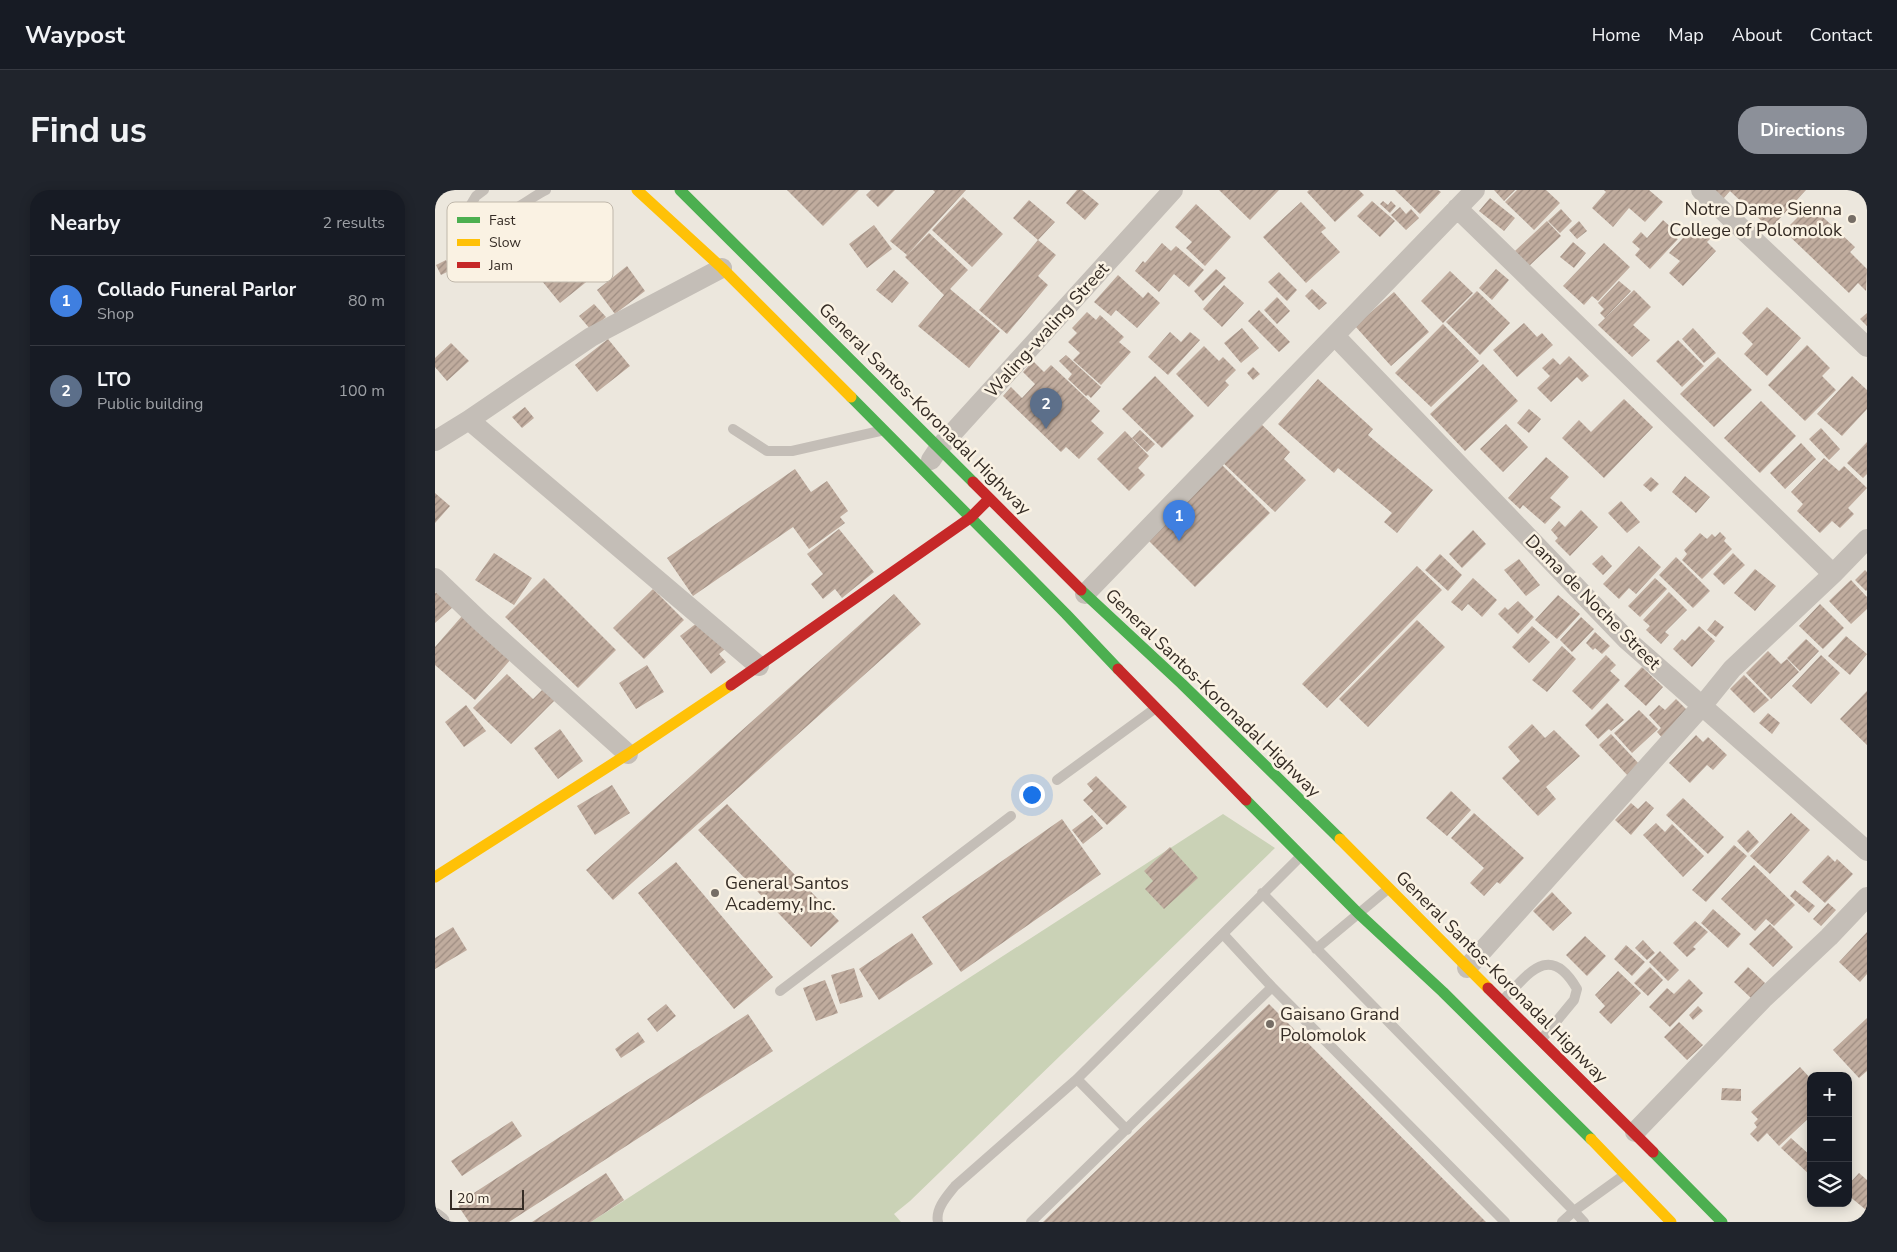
<!DOCTYPE html>
<html lang="en">
<head>
<meta charset="utf-8">
<style>
	:root { --surface:#171b24; --page:#20242c; --text:#f1f3f6; --muted:#9ea1a6; --line:#363941; --accent:#8c9099 }
	body { margin:0; font-family:"Nunito Sans",sans-serif; background:var(--page); color:var(--text) }
	.controls { position:absolute; right:15px; bottom:15px; display:grid; overflow:hidden; border-radius:10px; box-shadow:0 2px 12px #0003 }
	.controls button { width:45px; height:45px; display:grid; place-items:center; padding:0; border:0; border-bottom:1px solid var(--line); background:var(--surface); color:var(--text); font:25px sans-serif }
	.scale { position:absolute; left:15px; bottom:12px; width:74px; box-sizing:border-box; padding-left:5px; border:2px solid #352c25; border-top:0; font-size:14px; line-height:18px; white-space:nowrap; color:#352c25; -webkit-text-stroke:4px #faf2e3; paint-order:stroke }
	.you { position:absolute; left:596px; top:604px; width:18px; height:18px; margin:-12px; border:4px solid #fff; border-radius:50%; background:#1a73e8; box-shadow:0 0 0 8px #1a73e833 }
	.badge { display:grid; place-items:center; width:32px; height:32px; border-radius:50%; background:var(--accent); color:#fff; font-size:16px; font-weight:700 }
	.pin { position:absolute; translate:-50% -41px; filter:drop-shadow(0 1px 2px #0008) }
	.pin::after { content:''; position:absolute; top:26px; width:18px; height:15px; background:inherit; clip-path:polygon(0 0,100% 0,50% 100%) }
	.list { margin:0; padding:0; list-style:none }
	h2 { display:flex; justify-content:space-between; align-items:center; height:65px; margin:0; padding:0 20px; font-size:21px }
	h2 small { font-size:16px; font-weight:400; color:var(--muted) }
	.list li { display:grid; grid-template-columns:32px 1fr auto; gap:15px; align-items:center; box-sizing:border-box; height:90px; padding:0 20px; border-top:1px solid var(--line) }
	.list b { display:block; font-size:19px; white-space:nowrap }
	.list p { margin:0; font-size:16px; white-space:nowrap; color:var(--muted) }
	.list em { font-size:16px; font-style:normal; color:var(--muted) }
	.icon { flex:none; width:28px; height:28px; fill:none; stroke:currentColor; stroke-width:2; stroke-linecap:round; stroke-linejoin:round }
	.map { position:relative; flex:none; width:1432px; height:1032px; overflow:hidden; border-radius:20px }
	header { display:flex; align-items:center; gap:30px; box-sizing:border-box; height:70px; padding:0 25px; background:var(--surface); border-bottom:1px solid var(--line) }
	header strong { font-size:24px }
	nav { display:flex; gap:28px; margin-inline-start:auto; font-size:18px }
	.intro { display:flex; align-items:center; justify-content:space-between; box-sizing:border-box; height:120px; padding:0 30px }
	h1 { margin:0; font-size:35px }
	.button { padding:12px 22px; border-radius:20px; background:var(--accent); color:#fff; font-size:18px; font-weight:700 }
	main { display:flex; gap:30px; padding:0 30px }
	aside { flex:1; background:var(--surface); border-radius:20px; box-shadow:0 2px 12px #0003 }
	.map>svg:first-child { display:block }
	.grass { fill:#cad2b6 }
	.building { fill:url(#building-hatch) }
	.lines { fill:none; stroke-linecap:round; stroke-linejoin:round }
	.lane { stroke:#c4beb7; stroke-width:10 }
	.street { stroke:#c4beb7; stroke-width:20 }
	.fast { stroke:#4caf50; stroke-width:11 }
	.slow { stroke:#ffc107; stroke-width:11 }
	.jam { stroke:#c62828; stroke-width:11 }
	.poi-dot { fill:#756d65; stroke:#faf2e3; stroke-width:2 }
	.labels { text-anchor:middle; stroke-width:5; stroke-linejoin:round; paint-order:stroke }
	.poi-label { font-size:18px; fill:#352c25; stroke:#faf2e3; text-anchor:start }
	.street-label { font-size:18px; fill:#352c25; stroke:#faf2e3 }
	.key { fill:#faf2e3; stroke:#bfb7aa; stroke-width:1 }
	.key-label { font-size:14px; fill:#352c25 }
</style>
</head>
<body>
<header>
<strong>Waypost</strong>
<nav><a>Home</a><a>Map</a><a>About</a><a>Contact</a></nav>
</header>
<div class="intro"><h1>Find us</h1><a class="button">Directions</a></div>
<main>
<aside>
<h2>Nearby<small>2 results</small></h2>
<ul class="list">
<li><span class="badge" style="background:#3f7fe0">1</span><div><b>Collado Funeral Parlor</b><p>Shop</p></div><em>80 m</em></li>
<li><span class="badge" style="background:#5c6f8a">2</span><div><b>LTO</b><p>Public building</p></div><em>100 m</em></li>
</ul>
</aside>
<div class="map">
<svg width="1432" height="1032" viewBox="0 0 1432 1032">
	<defs>
		<pattern id="building-hatch" width="6" height="6" patternUnits="userSpaceOnUse" patternTransform="scale(1.25)"><rect width="6" height="6" fill="#c0ac9e"/><path d="M-1 1l2-2M0 6l6-6M5 7l2-2" fill="none" stroke="#9d8c81"/></pattern>
	</defs>
	<rect width="100%" height="100%" fill="#ece7dd"/>
	<path class="grass" d="M788 624 840 658 475 1011 459 1024 466 1032H156Z"/>
	<path class="building" d="M352 0H424L388 36Z
		M436 0H460L443 17 431 5Z
		M498 0H531L472 65 455 51 500 2Z
		M642 0H647L664 14 650 30 631 13Z
		M784 0H844L815 30Z
		M874 0H924L929 5 900 32 872 2Z
		M960 0H1003L1006 2 985 24Z
		M1059 0H1080L1069 11Z
		M1082 0H1111L1125 13 1099 40 1070 12Z
		M1169 0H1214L1228 12 1210 32 1194 18 1178 37 1157 18 1171 2Z
		M1276 0H1371L1335 39 1295 1 1287 10Z
		M528 7 568 44 537 77 497 40Z
		M1055 8 1080 28 1069 41 1044 21Z
		M594 10 620 32 603 50 578 28Z
		M937 11 960 31 945 47 922 26Z
		M948 11 953 15 956 11 961 16 955 23 945 14Z
		M866 12 891 38 886 42 905 62 871 93 828 47Z
		M761 14 796 47 770 76 751 58 757 52 740 37Z
		M1375 15 1420 57 1415 62 1432 79 1431 101 1423 93 1414 103 1349 41Z
		M965 17 971 24 976 19 984 28 971 40 956 25Z
		M1126 19 1137 31 1125 43 1113 31Z
		M1228 30 1239 40 1237 43 1243 49 1215 79 1200 65 1205 59 1197 52 1206 42 1212 48Z
		M1112 31 1126 46 1094 76 1080 61Z
		M1144 31 1152 41 1142 49 1134 40Z
		M1261 34 1276 48 1272 52 1281 61 1248 96 1234 83 1245 71 1234 63Z
		M439 35 457 59 432 78 414 54Z
		M494 43 533 80 515 99 565 141 534 178 483 136 509 105 470 67Z
		M603 50 621 65 603 86 613 95 572 144 544 120Z
		M1138 52 1151 63 1139 78 1125 67Z
		M727 53 736 61 741 56 769 80 754 97 739 84 724 102 700 81 708 71 710 73Z
		M1169 53 1195 77 1163 111 1157 106 1149 115 1128 96Z
		M132 61 155 89 125 113 102 85Z
		M11 70 16 80 6 85 1 75Z
		M192 76 210 101 180 124 162 100Z
		M781 79 791 88 768 111 759 101Z
		M1061 79 1074 90 1057 110 1044 98Z
		M459 80 474 93 457 113 441 100Z
		M1015 81 1038 103 1008 133 986 111Z
		M844 82 862 100 852 111 833 92Z
		M683 85 708 108 713 102 725 113 702 138 681 120 676 126 659 112Z
		M1184 91 1196 101 1170 128 1165 123 1169 119 1163 113Z
		M789 95 809 113 787 137 768 119Z
		M877 99 892 113 884 120 870 106Z
		M1199 100 1216 117 1198 135 1215 150 1197 167 1163 135Z
		M1042 101 1075 133 1045 165 1011 132Z
		M959 102 994 142 956 176 920 136Z
		M842 107 855 121 842 134 829 120Z
		M159 114 171 127 156 140 144 126Z
		M1332 117 1366 148 1332 186 1309 164 1318 154 1307 143Z
		M824 120 855 152 844 162 813 131Z
		M652 122 661 130 665 125 689 147 684 152 696 162 666 195 638 170 645 163 633 152 642 143 637 138Z
		M1432 123V136L1425 129Z
		M1089 133 1102 147 1107 143 1118 155 1082 187 1058 160Z
		M1008 134 1044 171 996 217 960 183Z
		M807 138 824 158 806 173 789 153Z
		M1258 138 1281 163 1269 173 1247 149Z
		M735 142 746 152 755 142 765 150 733 185 713 167Z
		M173 149 195 176 162 202 140 175Z
		M1243 150 1269 176 1247 197 1221 171Z
		M16 153 34 171 12 191 0 177V168Z
		M1372 155 1395 178 1387 186 1401 200 1370 231 1333 195Z
		M769 156 784 171 788 167 801 180 790 191 794 195 773 217 741 184Z
		M631 165 666 197 656 208 653 205 651 206 633 189 637 184 624 171Z
		M1134 166 1154 186 1147 192 1142 187 1116 212 1102 198 1115 186 1107 178 1118 168 1125 175Z
		M1283 167 1317 200 1279 237 1245 204Z
		M598 171 609 182 616 175 665 221 656 231 669 243 644 269 631 257 626 262 568 206 576 197 587 208 600 194 588 182Z
		M1048 174 1083 211 1030 261 995 224Z
		M818 177 825 184 818 190 812 183Z
		M720 186 759 226 727 258 687 219Z
		M1417 186 1432 200V219L1407 246 1382 224Z
		M883 189 938 239 933 245 998 300 962 343 949 332 957 323 903 278 899 283 843 234Z
		M1189 209 1218 237 1169 288 1127 248 1144 230 1156 242Z
		M1326 211 1361 246 1325 283 1289 248Z
		M90 217 99 228 87 238 77 227Z
		M1094 219 1106 229 1094 243 1082 233Z
		M823 231 855 262 849 269 871 290 840 322 785 270Z
		M1071 234 1093 257 1068 282 1045 259Z
		M1386 238 1405 259 1394 270 1374 249Z
		M705 240 720 254 712 262 697 248Z
		M690 241 714 266 703 278 710 285 694 301 662 269Z
		M1432 252V284L1428 288 1412 273Z
		M1366 253 1381 269 1350 299 1335 283Z
		M1111 267 1134 287 1115 308 1126 317 1110 334 1088 315 1085 319 1073 308Z
		M1389 268 1404 281 1409 276 1432 298 1413 318 1419 324 1405 338 1397 331 1385 343 1362 321 1368 314 1356 302Z
		M785 273 835 323 760 397 710 347Z
		M360 279 376 302 392 291 413 321 405 327 410 333 374 359 358 337 258 406 232 368Z
		M1250 286 1275 307 1261 323 1237 302Z
		M1216 287 1224 294 1216 302 1208 295Z
		M0 303 15 316 0 333Z
		M1186 311 1205 332 1192 343 1173 323Z
		M1146 320 1163 337 1135 366 1120 351 1123 348 1116 340 1124 331 1130 337Z
		M404 339 439 382 407 408 400 399 388 409 376 394 388 384 372 364Z
		M1038 340 1051 354 1027 378 1014 364Z
		M1285 342 1291 348 1289 351 1297 359 1267 389 1247 370 1252 364 1249 360 1265 343 1272 349 1277 344 1280 347Z
		M1204 356 1226 377 1201 404 1194 398 1184 409 1168 394Z
		M59 363 97 388 79 415 40 390Z
		M1298 363 1310 375 1289 395 1278 384Z
		M1005 364 1027 385 1013 401 990 380Z
		M1167 365 1177 376 1168 385 1157 374Z
		M1241 367 1275 401 1258 418 1224 385Z
		M1084 369 1105 395 1091 406 1069 380Z
		M982 376 1007 400 892 518 867 494Z
		M1320 379 1341 396 1320 421 1299 403Z
		M1430 380 1432 382V400L1431 401 1420 390Z
		M109 388 181 460 143 498 70 427Z
		M1038 388 1062 410 1047 427 1033 414 1027 421 1016 412Z
		M1220 388 1232 399 1205 427 1193 416Z
		M1416 390 1432 407V419L1416 434 1394 411Z
		M4 399 19 416 0 433V403Z
		M218 399 249 430 209 469 178 438Z
		M1234 402 1252 420 1230 442 1234 445 1226 454 1211 440 1215 436 1208 430Z
		M459 404 486 434 178 710 151 680Z
		M1123 405 1145 424 1122 449 1100 430Z
		M1083 411 1099 427 1083 444 1063 424 1070 417 1073 420Z
		M1385 414 1409 438 1388 459 1364 436Z
		M27 426 76 469 40 510 0 475V457Z
		M1146 427 1159 439 1137 462 1125 450Z
		M267 429 290 459 284 464 291 472 276 484 245 446Z
		M982 430 1010 457 933 537 904 509Z
		M1280 430 1289 437 1281 447 1272 440Z
		M1097 436 1115 452 1094 473 1077 457Z
		M1264 436 1280 451 1257 477 1238 459 1247 449 1250 451Z
		M1160 442 1175 456 1167 464 1160 458 1158 460 1151 453Z
		M1411 446 1432 464 1415 485 1393 466Z
		M1371 449 1384 461 1365 481 1352 468Z
		M1127 456 1141 469 1112 502 1097 490Z
		M1333 461 1346 474 1352 469 1364 482 1336 509 1311 483Z
		M1171 465 1181 475 1175 481 1185 490 1157 520 1137 501Z
		M1386 465 1405 483 1376 514 1357 496Z
		M212 475 229 502 201 519 184 493Z
		M1207 477 1228 497 1211 516 1189 496Z
		M72 484 98 509 109 498 121 509 76 554 38 518Z
		M1309 485 1334 510 1319 523 1295 499Z
		M1432 501V555L1405 529Z
		M1241 509 1257 525 1231 552 1222 542 1226 538 1214 525 1224 515 1230 520Z
		M1172 513 1189 530 1176 541 1174 539 1163 549 1150 535Z
		M31 515 51 541 29 557 10 532Z
		M1204 520 1223 539 1197 563 1179 543Z
		M1333 523 1345 533 1337 544 1324 533Z
		M1097 534 1110 548 1119 540 1145 566 1111 597 1121 609 1103 626 1067 588 1085 571 1073 557Z
		M125 539 148 571 123 589 99 558Z
		M1176 544 1206 576 1194 587 1164 555Z
		M1261 545 1268 552 1273 547 1292 565 1278 580 1272 575 1255 593 1234 573Z
		M661 586 692 617 672 635 648 610 658 601 652 594Z
		M177 595 195 623 160 645 142 616Z
		M1016 601 1036 620 1012 646 991 628Z
		M1248 608 1289 647 1273 664 1231 625Z
		M1211 611 1219 618 1196 645 1180 630 1196 613 1203 619Z
		M292 614 404 731 376 757 263 640Z
		M1039 623 1089 668 1065 694 1062 692 1049 706 1035 693 1049 678 1016 648Z
		M1356 623 1375 640 1335 684 1315 666Z
		M657 625 668 638 648 654 637 640Z
		M627 629 666 684 526 782 487 727Z
		M1221 633 1230 642 1237 634 1269 666 1248 687 1208 645Z
		M1313 640 1324 652 1313 663 1302 651Z
		M1299 655 1312 666 1271 712 1257 700Z
		M735 657 763 688 729 719 710 699 718 691 709 681Z
		M1393 665 1400 672 1402 669 1418 684 1390 713 1367 692Z
		M241 672 338 787 299 819 203 703Z
		M1319 675 1360 715 1339 736 1331 729 1320 741 1286 709Z
		M1360 700 1380 716 1374 723 1355 706Z
		M1117 702 1137 723 1118 741 1098 721Z
		M1393 713 1401 720 1386 736 1378 729Z
		M1278 719 1306 744 1293 758 1266 733Z
		M1260 731 1273 742 1258 757 1261 759 1252 767 1238 753Z
		M1335 734 1358 757 1338 777 1314 754Z
		M18 737 32 760 0 779V748Z
		M1432 742V784L1425 792 1404 772Z
		M477 743 498 774 444 810 424 779Z
		M1150 746 1171 766 1152 786 1131 765Z
		M1208 750 1220 763 1212 770 1200 758Z
		M1191 755 1210 772 1197 786 1179 769Z
		M1225 761 1244 780 1233 791 1214 772Z
		M1215 777 1228 790 1213 806 1199 793Z
		M1313 777 1330 793 1316 808 1299 792Z
		M419 778 428 807 405 814 396 785Z
		M1183 781 1206 803 1176 834 1164 822 1170 816 1160 805Z
		M1254 789 1268 803 1235 837 1214 817 1232 798 1239 804Z
		M390 790 403 823 381 831 368 798Z
		M231 814 241 826 222 842 212 829Z
		M834 814 1051 1032H608Z
		M1263 816 1268 821 1258 830 1254 825Z
		M313 824 338 861 74 1032H34L22 1014Z
		M1432 828V881L1424 888 1398 860Z
		M1244 832 1268 855 1252 870 1229 847Z
		M203 842 210 852 186 868 180 859Z
		M1365 877 1376 889V926L1344 956 1332 943 1323 952 1315 944 1322 937 1319 933 1323 929 1316 922Z
		M1287 898 1306 899V911L1286 910Z
		M77 931 87 946 27 986 16 971Z
		M1356 948 1376 966V986L1346 958Z
		M171 983 189 1010 156 1032H97Z
		M1424 983 1432 990V1018L1431 1020 1413 1005V995Z"/>
	<g class="lines">
		<path class="lane" d="M49 0 41 6 35 16 38 24C61 39 90 10 111 0
			M298 239 332 261H357L445 241
			M622 590 718 520
			M827 703 1139 1021 1189 985
			M788 744 837 797 1070 1032
			M881 759 953 699
			M345 801 576 626
			M1066 812C1092 786 1114 750 1142 799L1139 810 1106 850
			M642 889 692 940
			M503 1032C500 1019 512 1006 520 996L642 889 866 666
			M596 1032 837 797
			M1127 1032 1139 1021 1149 1032"/>
		<path class="street" d="M1266 0 1432 157
			M1022 18 1398 384
			M287 78 156 147 34 230 324 476
			M900 146 1192 450 1432 661
			M0 251 34 230
			M496 270 504 258 738 0
			M0 388 46 432 193 564
			M650 404 1040 0
			M1032 778 1267 516 1297 479 1398 384 1432 349
			M1200 942 1328 809 1394 747 1432 707
			M0 1028 5 1032"/>
		<path class="fast" d="M245 0 538 292
			M416 207 631 424 683 479
			M646 400 747 494 905 649
			M811 610 923 723 1008 802 1156 949
			M1218 962 1287 1032"/>
		<path class="slow" d="M202 0 287 78 416 207
			M905 649 1053 798
			M0 687 193 564 296 495
			M1156 949 1236 1032"/>
		<path class="jam" d="M538 292 646 400
			M683 479 811 610
			M296 495 535 328 552 311
			M1053 798 1218 962"/>
	</g>
	<g class="poi-dot">
		<circle cx="1417" cy="29" r="5"/>
		<circle cx="280" cy="703" r="5"/>
		<circle cx="835" cy="834" r="5"/>
	</g>
	<g class="labels">
		<g class="poi-label">
			<text x="1407" y="25" text-anchor="end">Notre Dame Sienna<tspan x="1407" dy="21">College of Polomolok</tspan></text>
			<text x="290" y="699">General Santos<tspan x="290" dy="21">Academy, Inc.</tspan></text>
			<text x="845" y="830">Gaisano Grand<tspan x="845" dy="21">Polomolok</tspan></text>
		</g>
		<g class="street-label">
			<text transform="translate(612 140) rotate(-48)" y="6">Waling-waling Street</text>
			<text transform="translate(490 219) rotate(45)" y="6">General Santos-Koronadal Highway</text>
			<text transform="translate(1158 412) rotate(45)" y="6">Dama de Noche Street</text>
			<text transform="translate(778 503) rotate(44)" y="6">General Santos-Koronadal Highway</text>
			<text transform="translate(1067 787) rotate(45)" y="6">General Santos-Koronadal Highway</text>
		</g>
	</g>
	<rect x="12" y="12" width="166" height="80" rx="8" class="key"/>
	<rect x="22" y="27" width="23" height="6" fill="#4caf50"/>
	<rect x="22" y="49" width="23" height="7" fill="#ffc107"/>
	<rect x="22" y="72" width="23" height="6" fill="#c62828"/>
	<g class="key-label">
		<text x="54" y="35">Fast</text>
		<text x="54" y="57">Slow</text>
		<text x="54" y="80">Jam</text>
	</g>
</svg>
<div class="controls">
<button>+</button>
<button>−</button>
<button><svg class="icon" aria-label="layers" viewBox="0 0 24 24"><path d="M12 4l9 5-9 5-9-5zM3 14l9 5 9-5"/></svg></button>
</div>
<div class="scale">20 m</div>
<div class="you"></div>
<div class="pin badge" style="left:744px;top:351px;background:#3f7fe0">1</div>
<div class="pin badge" style="left:611px;top:239px;background:#5c6f8a">2</div>
</div>
</main>
</body>
</html>
